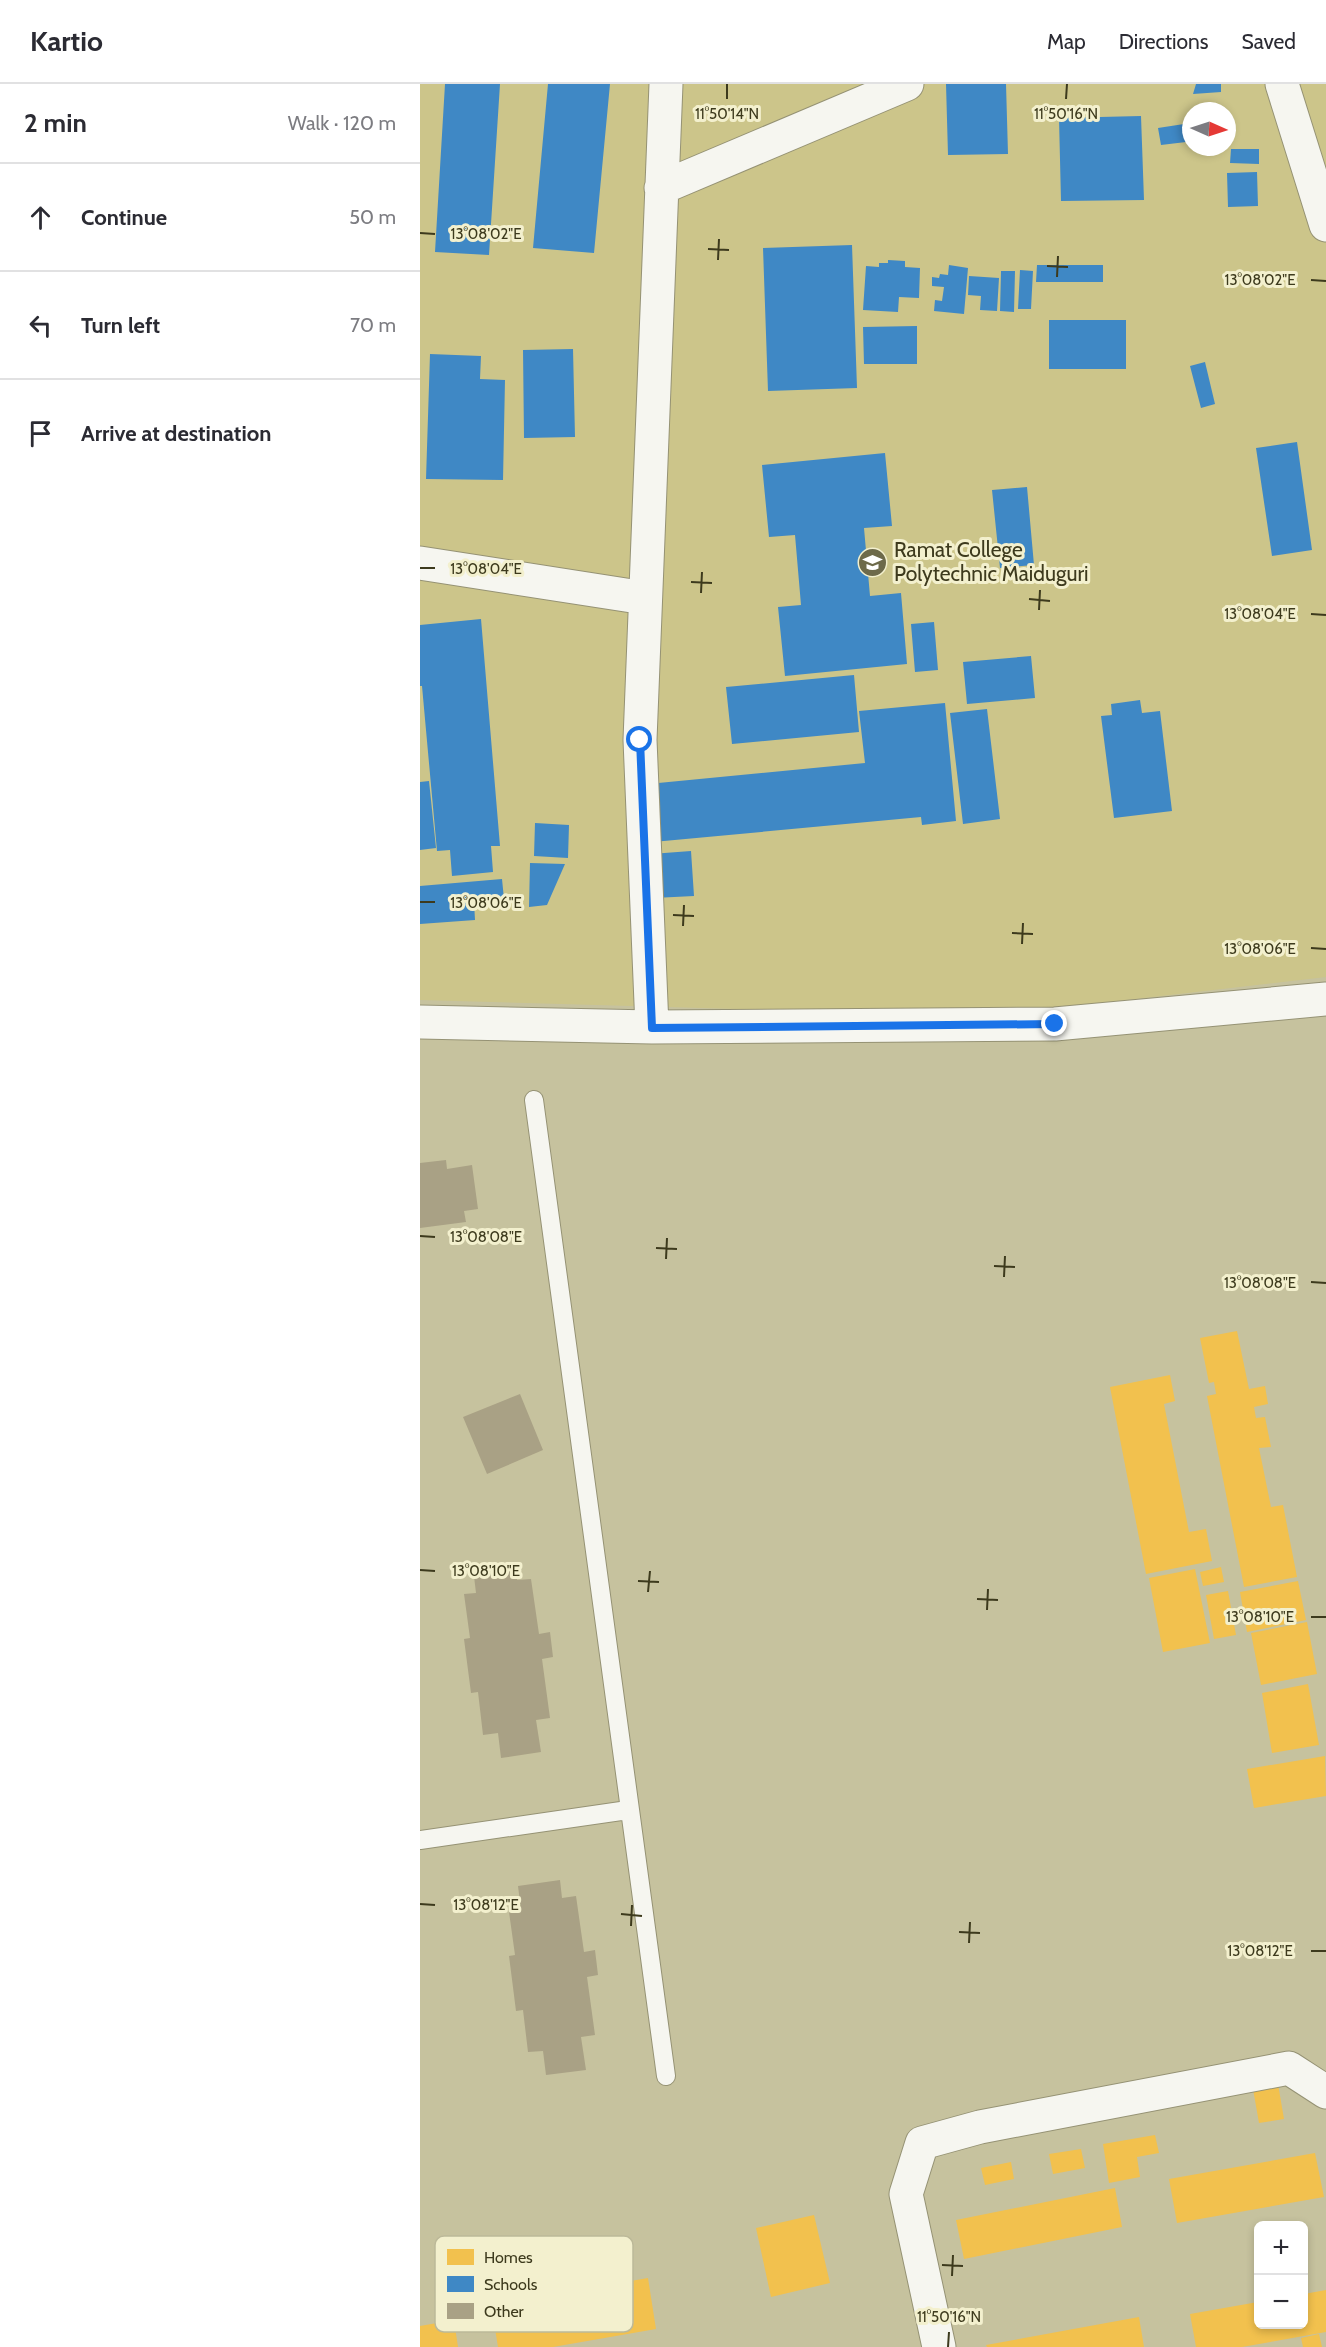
<!DOCTYPE html>
<html lang="en">
<head>
<meta charset="utf-8">
<style>
	:root { --surface:#fff; --page:#f2f2f3; --text:#2b2b33; --muted:#7c7c81; --line:#e1e1e2 }
	body { margin:0; font-family:Cabin,sans-serif; background:var(--page); color:var(--text) }
	.controls { position:absolute; right:18px; bottom:18px; display:grid; overflow:hidden; border-radius:9px; box-shadow:0 3px 9px #0003 }
	.controls button { width:54px; height:54px; display:grid; place-items:center; padding:0; border:0; border-bottom:2px solid var(--line); background:var(--surface); color:var(--text); font:30px sans-serif }
	.compass { position:absolute; left:762px; top:18px; width:54px; height:54px; border-radius:50%; background:var(--surface); box-shadow:0 3px 9px #0003; rotate:93deg }
	.stop { position:absolute; width:18px; height:18px; margin:-14px; border:4px solid #1a73e8; border-radius:50%; background:#fff }
	.stop.end { background:#1a73e8; border-color:#fff; box-shadow:0 2px 6px #0008 }
	.list { margin:0; padding:0; list-style:none }
	h2 { display:flex; justify-content:space-between; align-items:center; height:78px; margin:0; padding:0 24px; font-size:26px }
	h2 small { font-size:20px; font-weight:400; color:var(--muted) }
	.list li { display:grid; grid-template-columns:39px 1fr auto; gap:18px; align-items:center; box-sizing:border-box; height:108px; padding:0 24px; border-top:2px solid var(--line) }
	.list b { display:block; font-size:22px; white-space:nowrap }
	.list em { font-size:20px; font-style:normal; color:var(--muted) }
	.icon { flex:none; width:33px; height:33px; fill:none; stroke:currentColor; stroke-width:2; stroke-linecap:round; stroke-linejoin:round }
	.map { position:relative; flex:none; width:906px; height:2263px; overflow:hidden }
	header { display:flex; align-items:center; gap:36px; box-sizing:border-box; height:84px; padding:0 30px; background:var(--surface); border-bottom:2px solid var(--line) }
	header strong { font-size:28px }
	nav { display:flex; gap:33px; margin-inline-start:auto; font-size:21px }
	main { display:flex }
	aside { flex:1; background:var(--surface) }
	.map>svg:first-child { display:block }
	.built { fill:#ccc58a; fill-rule:evenodd }
	.homes { fill:#f2c14e }
	.schools { fill:#3f88c5 }
	.building { fill:#a9a185 }
	.lines { fill:none; stroke-linecap:round; stroke-linejoin:round }
	.lane-casing { stroke:#959274; stroke-width:20 }
	.street-casing { stroke:#959274; stroke-width:35 }
	.lane { stroke:#f6f6f0; stroke-width:18 }
	.street { stroke:#f6f6f0; stroke-width:33 }
	.route { stroke:#1a73e8; stroke-width:8 }
	.ticks { fill:none; stroke:#3d3a1d; stroke-width:2 }
	.labels { text-anchor:middle; stroke-width:6; stroke-linejoin:round; paint-order:stroke }
	.poi-label { font-size:21px; fill:#3d3a1d; stroke:#f3f0ce; text-anchor:start }
	.key { fill:#f3f0ce; stroke:#bcb999; stroke-width:1.5 }
	.key-label { font-size:16px; fill:#3d3a1d }
	.ticks-label { font-size:15px; text-anchor:middle; fill:#3d3a1d; stroke:#f3f0ce; stroke-width:6; stroke-linejoin:round; paint-order:stroke }
</style>
</head>
<body>
<header>
<strong>Kartio</strong>
<nav><a>Map</a><a>Directions</a><a>Saved</a></nav>
</header>
<main>
<aside>
<h2>2 min<small>Walk · 120 m</small></h2>
<ul class="list">
<li><svg class="icon" aria-label="ahead" viewBox="0 0 24 24"><path d="M12 20V5M6 11l6-6 6 6"/></svg><div><b>Continue</b></div><em>50 m</em></li>
<li><svg class="icon" aria-label="left" viewBox="0 0 24 24"><path d="M17 20v-9H6M10 6l-5 5 5 5"/></svg><div><b>Turn left</b></div><em>70 m</em></li>
<li><svg class="icon" aria-label="arrive" viewBox="0 0 24 24"><path d="M6 21V4h12l-3 4 3 4H6"/></svg><div><b>Arrive at destination</b></div></li>
</ul>
</aside>
<div class="map">
<svg width="906" height="2263" viewBox="0 0 906 2263">
	<rect width="100%" height="100%" fill="#c6c29e"/>
	<path class="built" d="M0 0H906V893L567 932 0 916ZM771 27H807V63H771Z"/>
	<path class="homes" d="M817 1247 829 1305 845 1302 848 1320 834 1323 836 1334 845 1333 851 1363 839 1364 851 1423 863 1421 877 1493 824 1503 787 1312 796 1310 794 1298 789 1299 780 1254Z
		M750 1291 755 1317 744 1320 769 1448 786 1445 792 1477 726 1490 690 1303Z
		M801 1483 804 1498 783 1502 780 1488Z
		M775 1485 790 1559 743 1568 729 1494Z
		M878 1497 886 1536 827 1548 820 1508Z
		M808 1507 816 1551 794 1555 786 1511Z
		M887 1538 897 1590 841 1601 831 1549Z
		M888 1600 899 1661 852 1669 842 1609Z
		M905 1672 906 1712 834 1724 827 1685Z
		M858 2000 864 2035 839 2039 833 2005Z
		M735 2051 739 2069 717 2073 720 2093 689 2099 683 2060Z
		M661 2065 665 2084 633 2090 629 2070Z
		M895 2069 904 2113 757 2139 749 2095Z
		M591 2078 594 2095 565 2101 561 2084Z
		M695 2104 702 2143 544 2175 536 2136Z
		M394 2131 410 2199 351 2213 336 2144Z
		M228 2194 236 2245 133 2263H78L71 2221Z
		M906 2206V2248L822 2263H776L770 2230 838 2218V2240H884V2210Z
		M719 2233 724 2263H567L566 2261Z
		M34 2236 38 2263H0V2242Z
		M899 2250 902 2263H883L881 2254Z"/>
	<path class="schools" d="M25 0H80L69 171 15 168Z
		M128 0H190L174 169 113 164Z
		M526 0H586L588 70 528 71Z
		M776 0H801V8L773 10Z
		M721 32 724 116 641 117 639 34Z
		M764 40 766 58 741 61 738 44Z
		M811 65H839V80L810 79Z
		M837 88 838 122 808 123 807 89Z
		M432 161 437 304 348 307 343 164Z
		M468 176 485 177V183L500 184 499 214 479 213 478 228 443 226 446 182 459 183V179H468Z
		M529 181 548 184 544 230 514 227 515 216 522 217 524 203 512 202V193L519 194 520 190 528 191Z
		M617 181H683V198H616Z
		M600 186 613 187 611 225H598Z
		M581 187H595L594 228 580 227Z
		M549 192 579 194 577 227 560 226 561 212 548 211Z
		M629 236H706V285H629Z
		M497 242V280H444L443 243Z
		M153 265 155 353 104 354 103 266Z
		M10 270 61 272 60 295 85 296 83 396 6 395Z
		M785 278 795 320 781 324 770 282Z
		M877 358 892 466 852 472 836 364Z
		M465 369 472 442 444 444 450 512 481 509 487 580 365 592 358 523 381 521 375 451 349 453 342 381Z
		M607 403 614 481 580 484 572 406Z
		M61 535 80 762H71L73 788 32 792 30 766 17 767 2 602H0V541Z
		M514 538 518 586 495 588 491 540Z
		M611 572 615 614 547 620 543 578Z
		M434 591 439 648 312 660 306 603Z
		M720 616 722 629 740 627 752 727 694 734 681 632 692 631 691 620Z
		M525 619 536 737 502 741 501 733 233 758 228 700 445 679 439 627Z
		M567 625 580 735 543 740 530 629Z
		M9 697 16 764 0 766V698Z
		M115 739 149 741 148 774 114 772Z
		M271 767 274 812 234 814 231 770Z
		M110 779 145 780 127 821 109 823Z
		M82 795 84 815 54 818 55 836 0 840V802Z"/>
	<path class="building" d="M26 1076 27 1085 52 1081 58 1125 44 1127 46 1138 0 1144V1079Z
		M100 1310 123 1366 67 1390 43 1333Z
		M95 1479 97 1496 111 1495 119 1550 130 1548 133 1573 122 1575 130 1634 116 1636 121 1668 81 1674 78 1649 63 1651 58 1608 51 1609 44 1555 50 1554 44 1510 56 1509 53 1484Z
		M140 1796 142 1814 156 1812 164 1868 175 1866 178 1891 167 1893 175 1951 161 1953 166 1986 126 1991 123 1967 108 1968 103 1926 96 1927 89 1872 95 1871 89 1828 101 1826 98 1802Z"/>
	<g class="lines">
		<defs>
			<path id="lane" d="M114 1016 246 1992
				M0 1756 208 1726"/>
			<path id="street" d="M862 0 906 141
				M241 104 487 0
				M0 479 225 514
				M0 938 232 943 635 940 906 915
				M232 943 220 656 246 0
				M519 2263 486 2110 502 2059 560 2043 869 1984 906 2008"/>
		</defs>
		<use href="#lane" class="lane-casing"/>
		<use href="#street" class="street-casing"/>
		<use href="#lane" class="lane"/>
		<use href="#street" class="street"/>
	</g>
	<g class="lines">
		<path class="route" d="M220 656 232 944 635 940"/>
	</g>
	<path class="ticks" d="M307 15V0M646 15 647 0M0 149 15 150M288 165 309 166M298 176 299 155M627 182 648 183M637 193 638 172M891 196 906 197M0 484H15M271 498 292 499M281 509 282 488M609 515 630 517M619 526 620 506M891 530 906 531M0 818H15M253 831 274 832M263 842 264 821M592 849 613 850M602 860 603 839M891 864 906 865M0 1152 15 1153M236 1164 257 1165M246 1175 247 1154M574 1182 595 1183M584 1193 585 1172M891 1198 906 1199M0 1486 15 1487M218 1497 239 1498M228 1508 230 1487M557 1515 578 1516M567 1526 568 1505M891 1533H906M0 1820 15 1821M201 1830 222 1832M211 1842 212 1821M539 1848 560 1849M549 1859 550 1838M891 1867H906M522 2181 543 2182M532 2192 533 2171M528 2263 529 2248"/>
	<defs>
		<symbol id="school-disc" viewBox="-11 -11 22 22"><circle r="9.5" fill="#6d6a4a" stroke="#f3f0ce"/><path d="M0-5L7-2L0 1L-7-2ZM-4 1L0 2.5L4 1V4Q0 6-4 4Z" fill="#fff"/></symbol>
	</defs>
	<g fill-rule="evenodd">
		<use href="#school-disc" x="436" y="462" width="33" height="33"/>
	</g>
	<g class="labels">
		<g class="poi-label">
			<text x="474" y="473">Ramat College<tspan x="474" dy="24">Polytechnic Maiduguri</tspan></text>
		</g>
	</g>
	<rect x="15" y="2152" width="198" height="96" rx="9" class="key"/>
	<rect x="27" y="2165" width="27" height="16" fill="#f2c14e"/>
	<rect x="27" y="2192" width="27" height="16" fill="#3f88c5"/>
	<rect x="27" y="2219" width="27" height="16" fill="#a9a185"/>
	<g class="key-label">
		<text x="64" y="2179">Homes</text>
		<text x="64" y="2206">Schools</text>
		<text x="64" y="2233">Other</text>
	</g>
	<g class="ticks-label">
		<text x="307" y="35">11°50'14"N</text>
		<text x="646" y="35">11°50'16"N</text>
		<text x="66" y="155">13°08'02"E</text>
		<text x="840" y="201">13°08'02"E</text>
		<text x="66" y="490">13°08'04"E</text>
		<text x="840" y="535">13°08'04"E</text>
		<text x="66" y="824">13°08'06"E</text>
		<text x="840" y="870">13°08'06"E</text>
		<text x="66" y="1158">13°08'08"E</text>
		<text x="840" y="1204">13°08'08"E</text>
		<text x="66" y="1492">13°08'10"E</text>
		<text x="840" y="1538">13°08'10"E</text>
		<text x="66" y="1826">13°08'12"E</text>
		<text x="840" y="1872">13°08'12"E</text>
		<text x="529" y="2238">11°50'16"N</text>
	</g>
</svg>
<div class="controls">
<button>+</button>
<button>−</button>
</div>
<svg class="compass" viewBox="-18 -18 36 36"><path d="M0-13l5 13h-10z" fill="#e53935"/><path d="M0 13l5-13h-10z" fill="#7c7c81"/></svg>
<div class="stop" style="left:220px;top:656px"></div>
<div class="stop end" style="left:635px;top:940px"></div>
</div>
</main>
</body>
</html>
